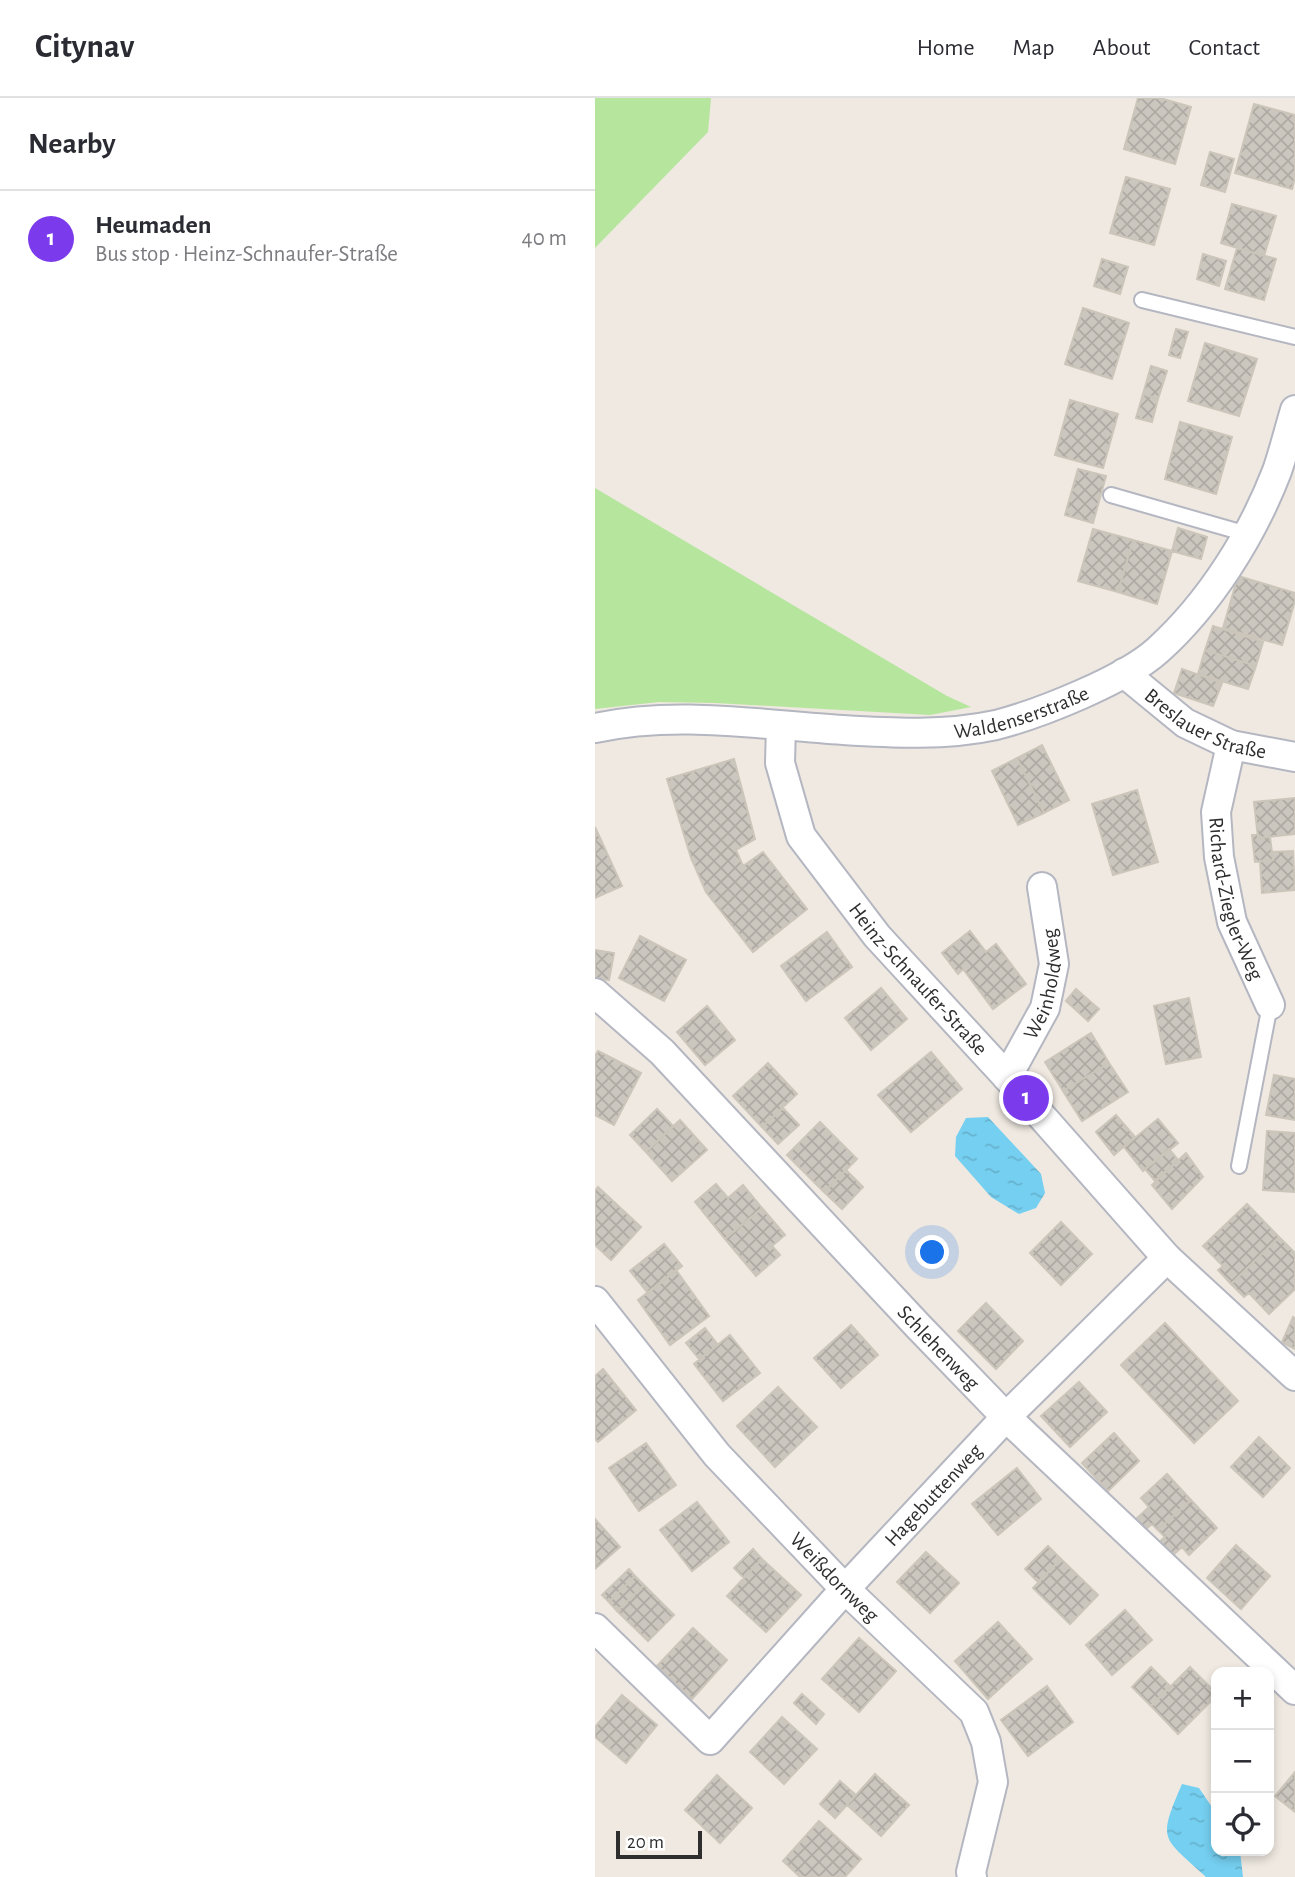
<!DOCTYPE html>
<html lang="en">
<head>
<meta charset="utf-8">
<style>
	:root { --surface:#fff; --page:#f2f2f3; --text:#2b2b33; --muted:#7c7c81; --line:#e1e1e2; --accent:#7c3aed }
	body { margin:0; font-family:"Alegreya Sans",sans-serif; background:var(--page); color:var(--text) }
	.controls { position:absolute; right:21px; bottom:21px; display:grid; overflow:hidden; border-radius:14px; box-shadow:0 4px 10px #0003 }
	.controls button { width:63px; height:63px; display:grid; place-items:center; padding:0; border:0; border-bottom:2px solid var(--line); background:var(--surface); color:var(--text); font:35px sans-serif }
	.scale { position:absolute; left:21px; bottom:18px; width:86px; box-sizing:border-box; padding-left:7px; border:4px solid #2e2e2e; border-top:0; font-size:19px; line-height:24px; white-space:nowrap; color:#2e2e2e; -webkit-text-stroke:5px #fff; paint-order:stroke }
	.you { position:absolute; left:338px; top:1155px; width:24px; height:24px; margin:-18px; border:5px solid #fff; border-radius:50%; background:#1a73e8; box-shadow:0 0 0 10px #1a73e833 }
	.badge { display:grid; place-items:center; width:46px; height:46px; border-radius:50%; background:var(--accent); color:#fff; font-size:23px; font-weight:700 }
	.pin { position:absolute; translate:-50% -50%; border:4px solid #fff; box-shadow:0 2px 7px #0006 }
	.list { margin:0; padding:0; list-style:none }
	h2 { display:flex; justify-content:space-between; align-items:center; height:91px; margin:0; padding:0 28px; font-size:30px }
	h2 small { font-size:23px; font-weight:400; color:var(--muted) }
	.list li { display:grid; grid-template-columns:46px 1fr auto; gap:21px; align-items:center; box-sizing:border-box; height:98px; padding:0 28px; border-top:2px solid var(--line) }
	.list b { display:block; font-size:26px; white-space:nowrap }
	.list p { margin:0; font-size:23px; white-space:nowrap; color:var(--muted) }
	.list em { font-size:23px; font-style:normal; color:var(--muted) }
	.icon { flex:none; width:38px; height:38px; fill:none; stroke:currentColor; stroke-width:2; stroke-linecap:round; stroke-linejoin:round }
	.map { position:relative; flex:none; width:700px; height:1779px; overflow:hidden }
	header { display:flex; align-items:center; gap:42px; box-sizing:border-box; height:98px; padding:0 35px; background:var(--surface); border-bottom:2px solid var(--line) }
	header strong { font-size:33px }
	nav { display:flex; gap:38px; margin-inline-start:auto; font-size:24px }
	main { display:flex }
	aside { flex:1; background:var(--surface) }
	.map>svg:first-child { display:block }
	.green { fill:#b6e59e }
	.water { fill:url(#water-ripples) }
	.building { fill:url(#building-cross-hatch); stroke:#cbc5ba; stroke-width:2 }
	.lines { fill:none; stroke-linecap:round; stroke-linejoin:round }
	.service-casing { stroke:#b4b7c1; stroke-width:18 }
	.minor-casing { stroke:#b4b7c1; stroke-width:32 }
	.service { stroke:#fff; stroke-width:14 }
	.minor { stroke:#fff; stroke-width:28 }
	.labels { text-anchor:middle; stroke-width:7; stroke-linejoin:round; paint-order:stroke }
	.street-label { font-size:21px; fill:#2e2e2e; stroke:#fff }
</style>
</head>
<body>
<header>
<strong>Citynav</strong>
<nav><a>Home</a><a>Map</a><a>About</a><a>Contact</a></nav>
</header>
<main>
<aside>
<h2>Nearby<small></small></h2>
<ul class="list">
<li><span class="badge">1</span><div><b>Heumaden</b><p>Bus stop · Heinz-Schnaufer-Straße</p></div><em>40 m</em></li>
</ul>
</aside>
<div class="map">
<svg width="700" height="1779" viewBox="0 0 700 1779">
	<defs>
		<pattern id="water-ripples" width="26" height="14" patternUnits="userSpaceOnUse" patternTransform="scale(1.75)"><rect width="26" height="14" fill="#75cff0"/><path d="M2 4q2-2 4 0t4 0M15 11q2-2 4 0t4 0" fill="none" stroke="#66b2ce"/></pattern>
		<pattern id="building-cross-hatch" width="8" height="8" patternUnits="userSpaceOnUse" patternTransform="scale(1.75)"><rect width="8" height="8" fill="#cbc7bf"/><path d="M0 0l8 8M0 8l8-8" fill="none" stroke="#afaba4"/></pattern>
	</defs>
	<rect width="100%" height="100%" fill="#efe9e1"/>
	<path class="green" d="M0 0H116L113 34 0 150Z
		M0 390 352 598 376 609 335 617 120 605 64 604 0 611Z"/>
	<path class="water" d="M393 1019 446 1076 450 1095 441 1110 424 1116 396 1099 360 1058 361 1039 371 1020Z
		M587 1686 604 1690 621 1715V1753H645L648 1779H611C567 1738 562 1744 587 1686Z"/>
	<path class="building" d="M543 0H565L596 9 580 66 529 51Z
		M659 6 700 17V80L697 91 640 75Z
		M615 54 639 61 630 94 606 87Z
		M531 79 575 91 559 147 515 135Z
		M637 106 681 118 669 158 626 145Z
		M642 150 681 161 669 202 630 191Z
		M608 156 631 163 624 188 602 181Z
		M507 161 533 169 525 196 499 188Z
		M488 210 534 225 517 281 470 266Z
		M581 231 593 234 585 260 574 257Z
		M610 245 662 261 644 318 593 303Z
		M556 268 572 273 563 301 548 296Z
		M548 296 563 301 557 324 541 320Z
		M475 302 523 316 508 370 460 357Z
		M585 324 637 339 621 396 570 381Z
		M483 371 511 378 498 425 470 417Z
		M583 430 612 439 606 461 577 453Z
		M498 431 538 442 523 494 483 483Z
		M538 442 577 453 562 506 523 494Z
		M643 478 700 495V503L687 547 628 530Z
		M618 528 668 544 661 568 610 552Z
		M610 552 661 568 653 591 603 576Z
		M587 571 627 585 618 608 579 595Z
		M447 647 474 702 449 715 422 660Z
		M422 660 449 715 423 727 397 673Z
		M139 661 160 741 141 752 148 768 168 754 212 811 158 854 111 794 96 760 72 681Z
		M542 692 563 764 518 777 497 706Z
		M700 700V736L663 740 659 704Z
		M0 729 27 788 0 800Z
		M663 736V740L675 739 678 762 660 764 657 737Z
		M698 753 700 792 667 795 665 763 678 762 677 754Z
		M375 833 391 854 401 846 431 886 398 911 368 871 363 876 347 855Z
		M232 834 257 869 211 903 186 868Z
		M45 838 91 862 69 903 24 880Z
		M0 852 19 855 14 882 0 880Z
		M286 890 312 921 276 952 250 920Z
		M481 891 504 911 493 923 471 903Z
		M594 900 606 959 571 966 559 908Z
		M112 908 140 942 110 967 82 934Z
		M496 935 514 965 468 993 450 964Z
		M3 953 46 975 19 1027 0 1017V958Z
		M336 954 367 991 316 1034 283 997Z
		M173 965 202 996 167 1029 138 998Z
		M514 965 533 994 487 1023 468 993Z
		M679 977 700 981V1022L671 1017Z
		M188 1010 204 1027 183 1046 167 1029Z
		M62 1011 78 1028 51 1054 35 1037Z
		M521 1017 540 1039 519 1057 501 1034Z
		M563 1021 583 1045 548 1073 529 1049Z
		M85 1022 112 1052 77 1083 51 1054Z
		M225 1024 262 1061 229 1094 192 1057Z
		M672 1033 700 1035V1094L668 1092Z
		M574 1051 583 1062 560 1083 550 1071Z
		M591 1055 608 1079 577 1111 557 1087Z
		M251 1072 268 1089 247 1111 229 1094Z
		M121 1086 133 1100 148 1087 167 1110 130 1141 100 1104Z
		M3 1089 46 1129 16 1162 0 1147V1093Z
		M652 1106 684 1139 636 1186 623 1172 628 1168 608 1148Z
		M167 1110 190 1137 177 1148 185 1157 161 1178 130 1141Z
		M466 1124 497 1156 466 1187 435 1155Z
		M684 1139 700 1155V1191L674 1216 654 1195 649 1199 636 1186Z
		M69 1146 87 1168 53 1195 35 1173Z
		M81 1172 114 1218 75 1247 43 1202Z
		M391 1205 428 1243 401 1271 363 1233Z
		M698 1219 700 1220V1251L687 1244Z
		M570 1225 643 1303 599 1345 526 1267Z
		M256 1227 283 1257 246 1290 219 1260Z
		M110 1230 123 1247 104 1261 91 1245Z
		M135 1237 165 1275 128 1303 99 1266Z
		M8 1271 41 1312 3 1344 0 1341V1278Z
		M484 1284 512 1314 475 1349 446 1318Z
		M183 1289 222 1329 180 1369 142 1328Z
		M519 1335 544 1363 513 1393 487 1365Z
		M664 1339 695 1370 668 1399 636 1369Z
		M51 1345 81 1387 44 1413 14 1370Z
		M422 1370 446 1401 403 1437 377 1406Z
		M572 1376 596 1402 563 1432 557 1426 550 1432 540 1422 554 1409 546 1400Z
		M596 1402 622 1430 594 1457 587 1449 577 1458 564 1444 570 1439 563 1432Z
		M102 1404 134 1444 97 1473 65 1432Z
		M0 1421 25 1449 0 1471Z
		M641 1447 675 1478 646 1511 612 1480Z
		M453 1448 466 1461 443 1484 430 1471Z
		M158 1451 167 1461 149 1480 139 1470Z
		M331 1454 364 1485 335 1515 302 1484Z
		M167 1461 206 1497 171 1534 132 1498Z
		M466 1461 503 1497 475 1526 438 1490Z
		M34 1471 40 1478 14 1504 7 1497Z
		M40 1478 49 1487 22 1513 14 1504Z
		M49 1487 79 1517 53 1543 22 1513Z
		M530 1512 557 1542 517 1577 491 1547Z
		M403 1524 437 1561 393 1601 360 1563Z
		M98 1530 132 1562 97 1601 62 1568Z
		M264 1540 301 1573 264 1614 227 1581Z
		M556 1569 575 1588 556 1608 537 1589Z
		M595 1569 621 1595V1598L583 1636 556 1608Z
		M452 1588 478 1624 433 1658 406 1622Z
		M207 1596 229 1616 221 1626 199 1605Z
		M27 1597 62 1627 31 1665 0 1639V1629Z
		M187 1619 222 1651 189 1686 155 1654Z
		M700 1674V1714L680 1698Z
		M280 1676 314 1707 286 1738 252 1707Z
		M122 1677 157 1710 125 1745 90 1712Z
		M245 1683 261 1697 240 1720 225 1706Z
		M224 1723 266 1761 250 1779H205L188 1763Z"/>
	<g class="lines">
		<defs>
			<path id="service" d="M547 202 700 239
				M516 397 652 436
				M644 1068 675 907"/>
			<g id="minor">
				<path id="s1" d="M529 575 590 625 636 647 700 659"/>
				<path id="s2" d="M186 628 185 665 206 738 282 838 412 979 572 1160 700 1278"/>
				<path id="s3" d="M0 630C82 612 165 627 248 632 297 635 351 638 401 627 444 616 530 582 563 552 615 505 657 438 682 373 689 353 694 332 700 312"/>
				<path id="s4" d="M636 647 621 714 624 759 637 824 675 907"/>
				<path id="s5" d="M0 895 67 954 323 1228 411 1319 700 1592"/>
				<path id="s6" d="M412 979 450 910 459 866 447 789"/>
				<path id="s7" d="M0 1203 122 1357 250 1491 379 1614 391 1644 398 1684 376 1774 377 1779"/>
				<path id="s8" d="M0 1530 115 1642 250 1491 411 1319 572 1160"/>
			</g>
		</defs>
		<use href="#service" class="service-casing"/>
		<use href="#minor" class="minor-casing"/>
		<use href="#service" class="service"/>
		<use href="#minor" class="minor"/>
	</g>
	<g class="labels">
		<g class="street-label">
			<text dy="7" stroke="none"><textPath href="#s3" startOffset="430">Waldenserstraße</textPath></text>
			<text dy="7" stroke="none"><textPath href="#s1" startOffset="98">Breslauer Straße</textPath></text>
			<text dy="7" stroke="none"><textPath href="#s4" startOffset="158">Richard-Ziegler-Weg</textPath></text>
			<text dy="7" stroke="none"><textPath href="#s2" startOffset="298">Heinz-Schnaufer-Straße</textPath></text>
			<text dy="7" stroke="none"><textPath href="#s6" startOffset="102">Weinholdweg</textPath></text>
			<text dy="7" stroke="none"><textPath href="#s5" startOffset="494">Schlehenweg</textPath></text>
			<text dy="7" stroke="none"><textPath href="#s8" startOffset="492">Hagebuttenweg</textPath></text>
			<text dy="7" stroke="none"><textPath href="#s7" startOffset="366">Weißdornweg</textPath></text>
		</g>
	</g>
</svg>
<div class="controls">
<button>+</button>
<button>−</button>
<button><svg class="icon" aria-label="locate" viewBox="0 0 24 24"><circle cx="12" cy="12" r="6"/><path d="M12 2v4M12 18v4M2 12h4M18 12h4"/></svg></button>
</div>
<div class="scale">20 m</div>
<div class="you"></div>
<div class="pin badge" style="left:431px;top:1000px">1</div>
</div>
</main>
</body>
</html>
